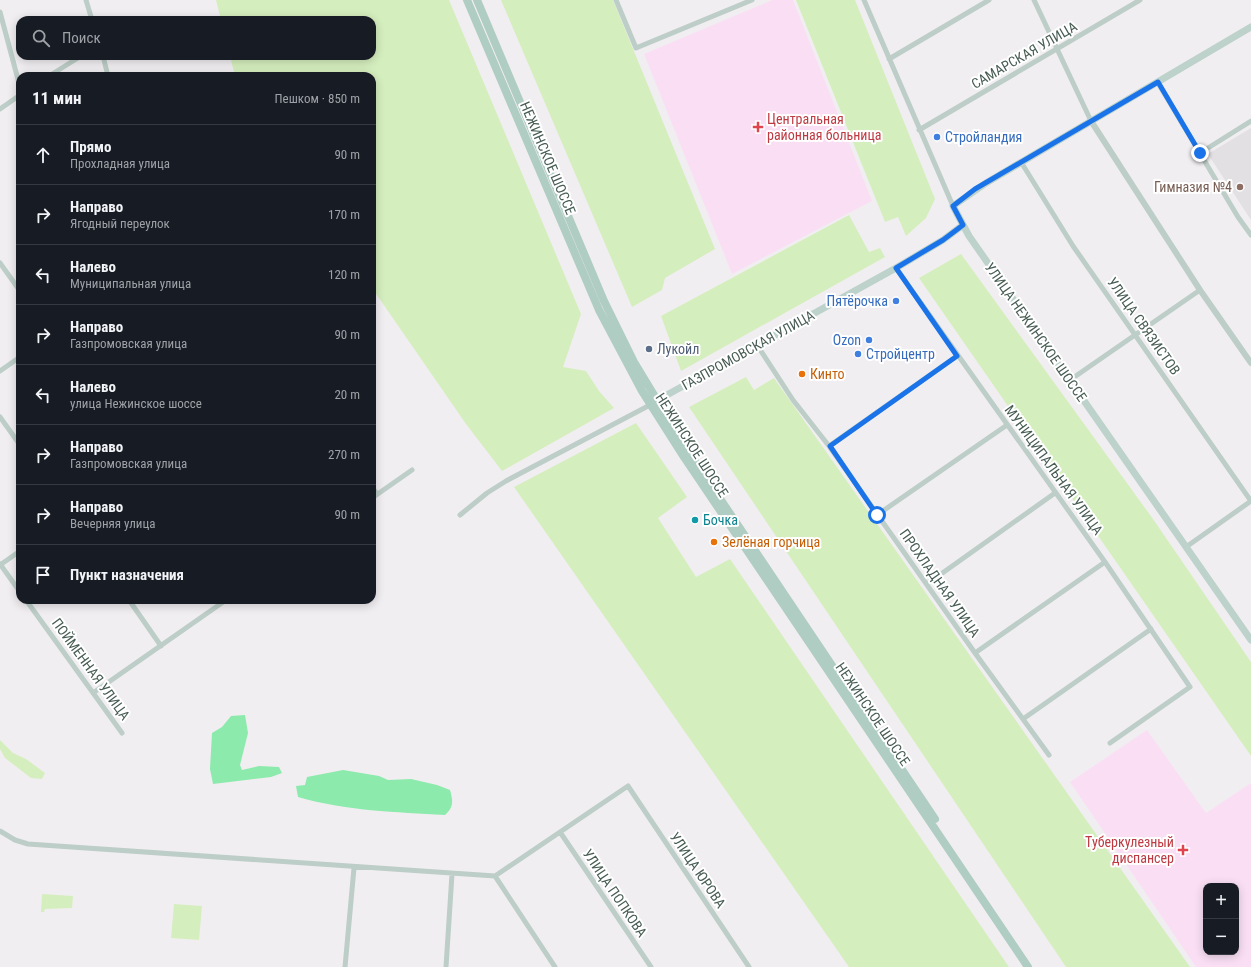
<!DOCTYPE html>
<html lang="ru">
<head>
<meta charset="utf-8">
<style>
	:root { --surface:#171b24; --page:#242831; --text:#f1f3f6; --muted:#9ea1a6; --line:#363941 }
	body { margin:0; font-family:"Roboto Condensed",sans-serif; background:var(--page); color:var(--text) }
	.controls { position:absolute; right:12px; bottom:12px; display:grid; overflow:hidden; border-radius:8px; box-shadow:0 2px 10px #0003 }
	.controls button { width:36px; height:36px; display:grid; place-items:center; padding:0; border:0; border-bottom:1px solid var(--line); background:var(--surface); color:var(--text); font:20px sans-serif }
	.stop { position:absolute; width:12px; height:12px; margin:-9px; border:3px solid #1a73e8; border-radius:50%; background:#fff }
	.stop.end { background:#1a73e8; border-color:#fff; box-shadow:0 1px 4px #0008 }
	.list { margin:0; padding:0; list-style:none }
	h2 { display:flex; justify-content:space-between; align-items:center; height:52px; margin:0; padding:0 16px; font-size:17px }
	h2 small { font-size:13px; font-weight:400; color:var(--muted) }
	.list li { display:grid; grid-template-columns:26px 1fr auto; gap:12px; align-items:center; box-sizing:border-box; height:60px; padding:0 16px; border-top:1px solid var(--line) }
	.list b { display:block; font-size:15px; white-space:nowrap }
	.list p { margin:0; font-size:13px; white-space:nowrap; color:var(--muted) }
	.list em { font-size:13px; font-style:normal; color:var(--muted) }
	.icon { flex:none; width:22px; height:22px; fill:none; stroke:currentColor; stroke-width:2; stroke-linecap:round; stroke-linejoin:round }
	.map { position:relative; flex:none; width:1251px; height:967px; overflow:hidden }
	.search { position:absolute; background:var(--surface); box-shadow:0 2px 10px #0003; left:16px; top:16px; width:360px; height:44px; display:flex; align-items:center; gap:10px; box-sizing:border-box; padding:0 14px; border-radius:12px; color:var(--muted); font-size:15px }
	.panel { position:absolute; background:var(--surface); box-shadow:0 2px 10px #0003; left:16px; top:72px; width:360px; height:532px; border-radius:12px }
	.map>svg:first-child { display:block }
	.education { fill:#e2e0e3 }
	.medical { fill:#fadff4; fill-rule:evenodd }
	.green { fill:#d5eebe }
	.water { fill:#8beaac }
	.lines { fill:none; stroke-linecap:round; stroke-linejoin:round }
	.minor { stroke:#bdcdc7; stroke-width:5 }
	.tertiary { stroke:#bdcdc7; stroke-width:6 }
	.secondary { stroke:#bcd2cb; stroke-width:7 }
	.primary { stroke:#afcdc2; stroke-width:8 }
	.route { stroke:#1a73e8; stroke-width:5 }
	.health-dot { fill:#e0444e; stroke:#fff; stroke-width:1.5 }
	.shop-dot { fill:#3f7fe0; stroke:#fff; stroke-width:1.5 }
	.education-dot { fill:#8d6e63; stroke:#fff; stroke-width:1.5 }
	.service-dot { fill:#5c6f8a; stroke:#fff; stroke-width:1.5 }
	.food-dot { fill:#e8710a; stroke:#fff; stroke-width:1.5 }
	.culture-dot { fill:#0f9aa8; stroke:#fff; stroke-width:1.5 }
	.labels { text-anchor:middle; stroke-width:4; stroke-linejoin:round; paint-order:stroke }
	.street-label { font-size:14px; fill:#475c53; stroke:#fff }
	.health-label { font-size:14px; fill:#be3a42; stroke:#fff; text-anchor:start }
	.shop-label { font-size:14px; fill:#366cbe; stroke:#fff; text-anchor:start }
	.education-label { font-size:14px; fill:#785e54; stroke:#fff; text-anchor:end }
	.service-label { font-size:14px; fill:#4e5e75; stroke:#fff; text-anchor:start }
	.food-label { font-size:14px; fill:#c56008; stroke:#fff; text-anchor:start }
	.culture-label { font-size:14px; fill:#0d838f; stroke:#fff; text-anchor:start }
</style>
</head>
<body>
<div class="map">
<svg width="1251" height="967" viewBox="0 0 1251 967">
	<rect width="100%" height="100%" fill="#f1eef1"/>
	<path class="education" d="M1251 128V220L1208 154Z"/>
	<path class="medical" d="M772 0H793L872 201 732 274 644 54Z
		M1147 730 1206 813 1251 783V967H1196L1070 782ZM1206 886H1236V952H1206Z"/>
	<path class="green" d="M216 0H449L581 314 563 367 586 371 599 391 614 408 502 471 466 424 372 288V76H235L230 56H372V20H221Z
		M501 0H613L715 249 665 278 662 290 632 307Z
		M796 0H855L935 199 926 218 906 236 898 217 885 222Z
		M849 215 869 252 880 248 885 257 681 371 661 316Z
		M961 254 1153 519 1251 662V756L919 278Z
		M746 377 754 390 774 378 1190 967H1066L689 407Z
		M636 423 687 497 658 518 696 577 730 559 1009 967H849L514 487Z
		M0 740 13 753 26 759 45 773 42 779 31 778 5 758 0 749Z
		M42 894 73 896 72 908 45 909 44 912H41Z
		M174 904 202 906 199 940 171 938Z"/>
	<path class="water" d="M245 715 248 733 240 765 242 770 259 766 279 767 282 773 271 777 213 784 210 769 212 733 222 727 231 716Z
		M343 770 379 776 388 780 411 779 437 785 450 790C453 801 454 807 445 815 396 812 346 811 298 797L296 786 305 785 307 777Z"/>
	<g class="lines">
		<path class="minor" d="M86 0 92 20
			M616 0 636 48 752 0
			M864 0 953 206
			M1034 0 1091 121
			M0 12 20 87
			M103 56 108 76
			M889 59 989 0
			M49 76 81 56
			M1158 83 1238 217 1251 235
			M0 109 20 95
			M919 130 1140 0
			M1200 153 1251 121
			M1021 162 1073 246 1251 501 1186 547
			M0 263 20 291
			M896 268 1105 562 1190 687 1110 743
			M757 345 793 400 829 446 975 653 1049 755
			M0 371 20 357
			M1070 380 1200 290
			M0 417 20 445
			M829 446 957 356
			M372 487 377 494
			M372 498 412 470
			M460 515 487 493 506 481 650 405
			M877 515 1007 425
			M0 564 20 592
			M0 565 20 551
			M927 584 1055 493
			M26 600 122 733
			M129 600 161 646
			M975 653 1105 562
			M93 693 226 600
			M1023 719 1151 629
			M0 831 15 840 28 844 495 876 628 786 749 967
			M560 832 651 967
			M495 876 555 967
			M345 967 354 868
			M446 967 452 874"/>
		<path class="tertiary" d="M1091 121 1200 290 1251 363"/>
		<path class="secondary" d="M1251 27 986 183 953 206 969 236 1251 640
			M656 401 896 268 943 240 963 225"/>
		<path class="primary" d="M467 0 599 310 642 391 684 457 1028 967
			M477 0 604 301 634 362 688 451 935 819"/>
	</g>
	<g class="lines">
		<path class="route" d="M877 515 830 446 957 356 896 268 943 240 963 225 953 206 975 189 1158 82 1200 153"/>
	</g>
	<g class="health-dot">
		<path d="M756 121h4v4h4v4h-4v4h-4v-4h-4v-4h4z"/>
		<path d="M1181 844h4v4h4v4h-4v4h-4v-4h-4v-4h4z"/>
	</g>
	<g class="shop-dot">
		<circle cx="937" cy="137" r="4"/>
		<circle cx="896" cy="301" r="4"/>
		<circle cx="869" cy="340" r="4"/>
		<circle cx="858" cy="354" r="4"/>
	</g>
	<circle class="education-dot" cx="1240" cy="187" r="4"/>
	<circle class="service-dot" cx="649" cy="349" r="4"/>
	<g class="food-dot">
		<circle cx="802" cy="374" r="4"/>
		<circle cx="714" cy="542" r="4"/>
	</g>
	<circle class="culture-dot" cx="695" cy="520" r="4"/>
	<g class="labels">
		<g class="street-label">
			<text transform="translate(1024 55) rotate(-30)" y="5">САМАРСКАЯ УЛИЦА</text>
			<text transform="translate(548 158) rotate(67)" y="5">НЕЖИНСКОЕ ШОССЕ</text>
			<text transform="translate(1144 326) rotate(55)" y="5">УЛИЦА СВЯЗИСТОВ</text>
			<text transform="translate(1036 332) rotate(55)" y="5">УЛИЦА НЕЖИНСКОЕ ШОССЕ</text>
			<text transform="translate(748 350) rotate(-29)" y="5">ГАЗПРОМОВСКАЯ УЛИЦА</text>
			<text transform="translate(692 445) rotate(57)" y="5">НЕЖИНСКОЕ ШОССЕ</text>
			<text transform="translate(1054 470) rotate(54)" y="5">МУНИЦИПАЛЬНАЯ УЛИЦА</text>
			<text transform="translate(940 583) rotate(55)" y="5">ПРОХЛАДНАЯ УЛИЦА</text>
			<text transform="translate(91 669) rotate(54)" y="5">ПОЙМЕННАЯ УЛИЦА</text>
			<text transform="translate(873 714) rotate(56)" y="5">НЕЖИНСКОЕ ШОССЕ</text>
			<text transform="translate(698 870) rotate(56)" y="5">УЛИЦА ЮРОВА</text>
			<text transform="translate(615 893) rotate(56)" y="5">УЛИЦА ПОПКОВА</text>
		</g>
		<g class="health-label">
			<text x="767" y="124">Центральная<tspan x="767" dy="16">районная больница</tspan></text>
			<text x="1174" y="847" text-anchor="end">Туберкулезный<tspan x="1174" dy="16">диспансер</tspan></text>
		</g>
		<g class="shop-label">
			<text x="945" y="142">Стройландия</text>
			<text x="888" y="306" text-anchor="end">Пятёрочка</text>
			<text x="861" y="345" text-anchor="end">Ozon</text>
			<text x="866" y="359">Стройцентр</text>
		</g>
		<g class="education-label">
			<text x="1232" y="192">Гимназия №4</text>
		</g>
		<g class="service-label">
			<text x="657" y="354">Лукойл</text>
		</g>
		<g class="food-label">
			<text x="810" y="379">Кинто</text>
			<text x="722" y="547">Зелёная горчица</text>
		</g>
		<g class="culture-label">
			<text x="703" y="525">Бочка</text>
		</g>
	</g>
</svg>
<div class="controls">
<button>+</button>
<button>−</button>
</div>
<div class="stop" style="left:877px;top:515px"></div>
<div class="stop end" style="left:1200px;top:153px"></div>
<div class="search"><svg class="icon" aria-label="search" viewBox="0 0 24 24"><circle cx="10" cy="10" r="6"/><path d="M15 15l6 6"/></svg>Поиск</div>
<section class="panel">
<h2>11 мин<small>Пешком · 850 m</small></h2>
<ul class="list">
<li><svg class="icon" aria-label="ahead" viewBox="0 0 24 24"><path d="M12 20V5M6 11l6-6 6 6"/></svg><div><b>Прямо</b><p>Прохладная улица</p></div><em>90 m</em></li>
<li><svg class="icon" aria-label="right" viewBox="0 0 24 24"><path d="M7 20v-9h11M14 6l5 5-5 5"/></svg><div><b>Направо</b><p>Ягодный переулок</p></div><em>170 m</em></li>
<li><svg class="icon" aria-label="left" viewBox="0 0 24 24"><path d="M17 20v-9H6M10 6l-5 5 5 5"/></svg><div><b>Налево</b><p>Муниципальная улица</p></div><em>120 m</em></li>
<li><svg class="icon" aria-label="right" viewBox="0 0 24 24"><path d="M7 20v-9h11M14 6l5 5-5 5"/></svg><div><b>Направо</b><p>Газпромовская улица</p></div><em>90 m</em></li>
<li><svg class="icon" aria-label="left" viewBox="0 0 24 24"><path d="M17 20v-9H6M10 6l-5 5 5 5"/></svg><div><b>Налево</b><p>улица Нежинское шоссе</p></div><em>20 m</em></li>
<li><svg class="icon" aria-label="right" viewBox="0 0 24 24"><path d="M7 20v-9h11M14 6l5 5-5 5"/></svg><div><b>Направо</b><p>Газпромовская улица</p></div><em>270 m</em></li>
<li><svg class="icon" aria-label="right" viewBox="0 0 24 24"><path d="M7 20v-9h11M14 6l5 5-5 5"/></svg><div><b>Направо</b><p>Вечерняя улица</p></div><em>90 m</em></li>
<li><svg class="icon" aria-label="arrive" viewBox="0 0 24 24"><path d="M6 21V4h12l-3 4 3 4H6"/></svg><div><b>Пункт назначения</b></div></li>
</ul>
</section>
</div>
</body>
</html>
